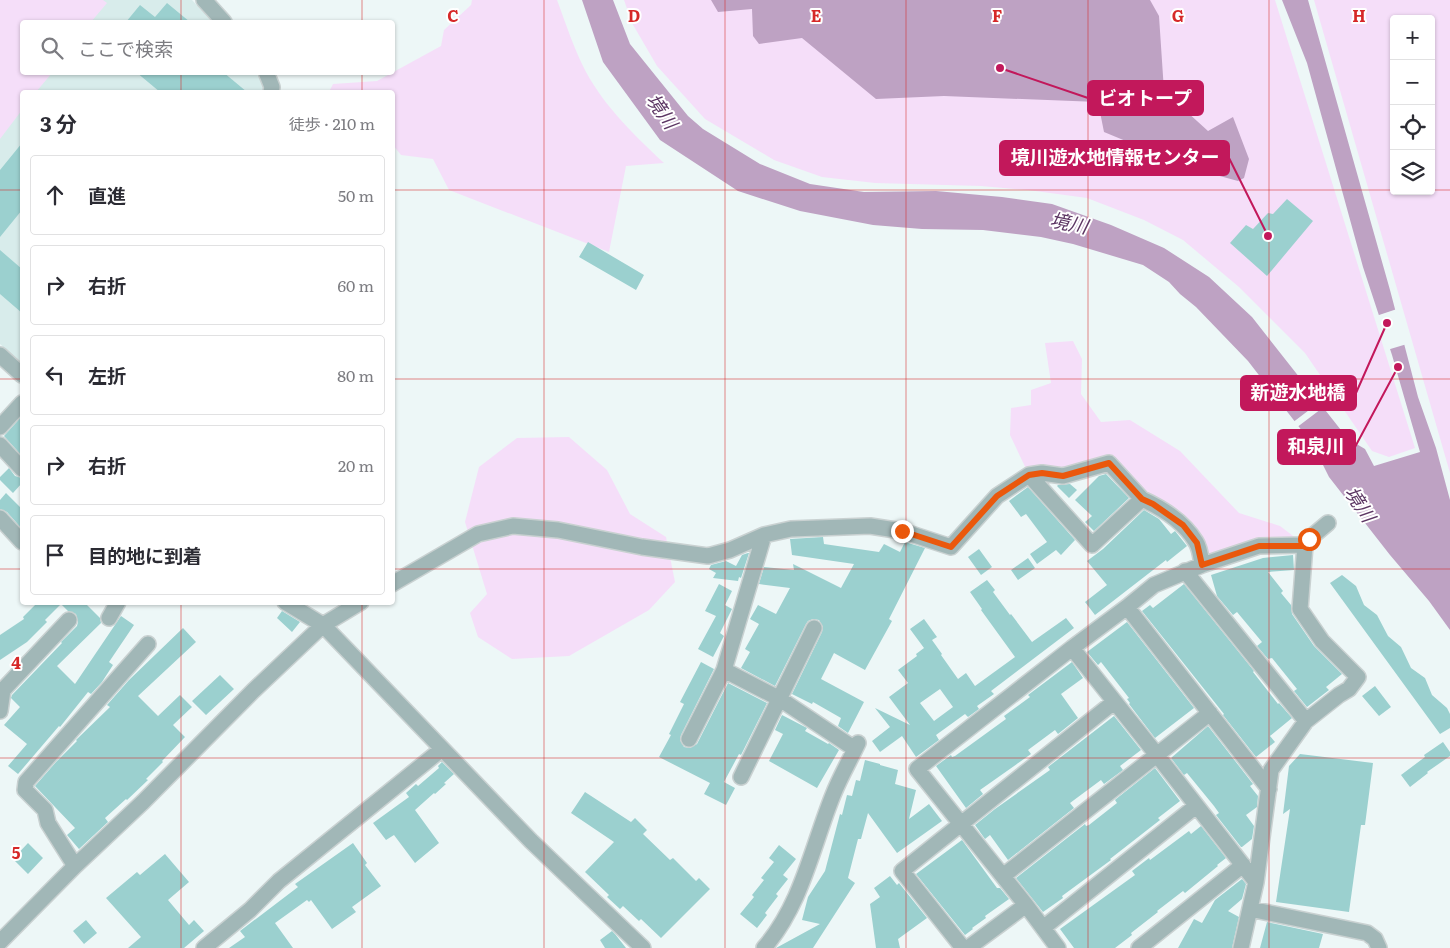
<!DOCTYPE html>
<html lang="ja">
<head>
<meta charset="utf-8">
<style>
	:root { --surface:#fff; --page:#f2f2f3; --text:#2b2b33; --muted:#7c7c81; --line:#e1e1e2 }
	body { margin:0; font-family:Literata,"Noto Sans JP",serif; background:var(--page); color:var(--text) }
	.controls { position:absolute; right:15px; top:15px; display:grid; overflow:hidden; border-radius:5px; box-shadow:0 1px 4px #0004 }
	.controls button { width:45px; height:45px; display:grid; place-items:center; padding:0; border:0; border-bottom:1px solid var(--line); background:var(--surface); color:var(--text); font:25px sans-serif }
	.stop { position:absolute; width:15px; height:15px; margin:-11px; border:4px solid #ea580c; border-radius:50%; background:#fff }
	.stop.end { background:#ea580c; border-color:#fff; box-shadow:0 1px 5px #0008 }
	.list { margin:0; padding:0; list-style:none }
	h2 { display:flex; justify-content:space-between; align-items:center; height:65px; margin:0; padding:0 20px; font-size:21px }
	h2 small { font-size:16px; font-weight:400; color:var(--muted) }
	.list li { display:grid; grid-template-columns:32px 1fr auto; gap:15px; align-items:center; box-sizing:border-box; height:80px; margin:0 10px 10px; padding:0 10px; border:1px solid var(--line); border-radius:5px }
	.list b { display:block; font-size:19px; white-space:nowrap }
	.list em { font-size:16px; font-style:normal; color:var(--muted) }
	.icon { flex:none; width:28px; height:28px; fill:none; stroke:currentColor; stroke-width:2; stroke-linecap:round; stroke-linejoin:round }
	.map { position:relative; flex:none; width:1450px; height:948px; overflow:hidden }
	.search { position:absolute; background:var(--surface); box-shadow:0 1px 4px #0004; left:20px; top:20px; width:375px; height:55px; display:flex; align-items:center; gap:12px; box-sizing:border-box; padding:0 18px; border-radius:5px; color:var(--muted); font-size:19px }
	.panel { position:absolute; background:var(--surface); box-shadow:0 1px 4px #0004; left:20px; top:90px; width:375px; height:515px; border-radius:5px }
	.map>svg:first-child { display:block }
	.built { fill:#d8eceb }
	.green { fill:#f5def9; fill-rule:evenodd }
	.water { fill:#bea2c3 }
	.pier { fill:#edf7f7 }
	.building { fill:#9bd0cf; fill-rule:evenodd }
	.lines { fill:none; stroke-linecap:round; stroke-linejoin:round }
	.street-casing { stroke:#c9d1d1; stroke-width:18 }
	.street { stroke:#a1b7b7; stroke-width:15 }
	.route { stroke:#ea580c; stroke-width:6 }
	.grid { fill:none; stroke:#d62828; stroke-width:1; stroke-opacity:0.55 }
	.labels { text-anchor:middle; stroke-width:4; stroke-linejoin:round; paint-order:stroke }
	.water-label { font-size:19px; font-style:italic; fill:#5c3663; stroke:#fff }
	.grid-label { font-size:16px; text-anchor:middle; font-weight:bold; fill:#d62828; stroke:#fff; stroke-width:4; stroke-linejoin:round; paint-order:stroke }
	.leader { fill:none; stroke:#c2185b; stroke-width:2 }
	.callout-dot { fill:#c2185b; stroke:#fff; stroke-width:2 }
	.callout { fill:#c2185b; stroke:#c2185b; stroke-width:2 }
	.callout-label { font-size:19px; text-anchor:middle; font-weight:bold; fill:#fff }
</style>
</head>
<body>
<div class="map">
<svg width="1450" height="948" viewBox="0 0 1450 948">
	<rect width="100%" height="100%" fill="#edf7f7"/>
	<path class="built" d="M0 0H192L212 22H22V72L255 73 262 80 264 90 263 92H22V364L0 344Z"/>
	<path class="green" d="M0 0H103L107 3 91 22H22V72L52 73 36 92H22V110L0 139Z
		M472 0H557C566 24 574 49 586 72 605 107 635 136 664 163L626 166 609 252 449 190 433 159 401 155 393 145 392 92H329L333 84 377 81 441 46 444 30 471 5Z
		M624 0H1275L1415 448 1389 457 1372 451 1305 353 1239 287 1183 240 1144 220 1087 198 1028 190 981 186 875 183 822 177 774 160 705 119 657 66 632 23Z
		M1314 0H1450V473ZM1394 19H1431V191H1394Z
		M1073 341 1082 359 1081 394 1101 422 1130 420 1180 451 1239 513 1280 526 1305 545 1259 546 1202 565 1197 543 1109 463 1029 475 1010 435 1011 408 1031 405V390L1051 383 1045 343Z
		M569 437 607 470 630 514 666 537 675 582 649 610 569 656 512 659 478 637 470 613 487 594 465 522 479 467 517 438Z"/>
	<path class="water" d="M582 0H613L630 44 688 116 703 129 760 164 810 184 864 192 936 191 1002 197 1052 204 1111 225 1164 248 1209 277 1252 317 1348 439 1365 449 1374 466 1420 452 1392 355 1363 267 1307 63 1282 0H1308L1390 290 1418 397 1436 448 1450 500V630L1429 601 1390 555 1329 477 1313 445 1248 361 1196 307 1180 294 1169 282 1143 265 1073 244 1041 237 983 230 922 229 873 225 800 211 738 191 660 140 603 62Z
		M711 0H1150L1159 16 1164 91 1208 131 1233 117 1249 159 1244 178 1238 181 1216 175 1203 173 1104 132 1098 102 944 96 876 99 802 38 759 44 753 36 752 9 718 12Z"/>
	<path class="pier" d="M1397 309 1407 344 1387 350 1376 316Z
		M1321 401 1325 406 1296 428 1292 423Z"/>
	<path class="building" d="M167 3 190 22H126L140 5 155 17Z
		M136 72H223L247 92H160Z
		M22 143V210L0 237V170Z
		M1287 199 1313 221 1267 276 1230 243 1246 225 1253 229 1268 213 1273 214Z
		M588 242 644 275 636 290 579 257Z
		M0 250 22 269V313L0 294Z
		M22 416V456L4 436Z
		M9 468 15 476 22 478V483L13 493 0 480V477Z
		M1106 474 1129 498 1094 531 1085 522 1092 516 1075 500 1099 476Z
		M1070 484 1077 490 1069 498 1057 486 1058 485Z
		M1028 487 1075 540 1061 555 1056 550 1037 564 1030 554 1047 542 1026 514 1021 517 1009 501Z
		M6 493 20 507 22 505V529L7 512 0 509V500Z
		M1144 510 1159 519 1171 534 1175 531 1187 546 1167 562 1166 560 1095 615 1085 602 1107 585 1087 561 1103 549Z
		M823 537 824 544 879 552 884 544 900 552 905 542 925 548 889 619 892 621 865 670 834 653 821 679 864 702 848 733 838 726 841 718 813 702 812 704 792 694 822 632 823 627 819 620 813 619 808 621 806 624 775 686 741 668 750 652 745 649 759 624 750 619 758 605 776 614 790 588 759 584 764 567 794 570 793 564 841 588 854 564 792 555 790 539Z
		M979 549 992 567 981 575 968 557Z
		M748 553H749L741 578 739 577 738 581 713 578 716 573 709 569 711 565 726 561 736 566 742 555Z
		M1293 555 1294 570 1268 572 1283 591 1281 593 1291 605 1292 614 1314 646 1342 674 1326 687 1329 690 1307 707 1294 691 1297 689 1272 658 1268 659 1257 646 1262 642 1237 612 1233 615 1217 596 1211 575 1263 558Z
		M1028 558 1035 568 1018 580 1011 570Z
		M1342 575 1356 586 1364 605 1377 615 1388 636 1401 647 1411 668 1425 678 1432 695 1447 708 1450 714V728L1440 734 1330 583Z
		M987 580 995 590 993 592 1010 615 1011 614 1032 642 1066 618 1074 628 991 691 994 694 977 706 979 709 968 717 965 714 936 735 939 740 916 757 902 736 880 752 872 741 890 727 875 708 910 725 889 697 908 683 898 670 917 656 916 654 924 648 910 629 924 619 937 637 932 640 942 654 941 655 958 679 966 673 975 686 1015 657 981 610 982 609 970 592ZM940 689 953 707 934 721 920 703Z
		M719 584 732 591 725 605 732 609 720 633 724 636 713 657 698 649 716 616 705 611Z
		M1184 584 1254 671 1253 672 1278 704 1279 703 1292 718 1270 736 1275 742 1256 757 1223 715 1224 714 1142 611 1150 605 1153 608Z
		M38 602H84L100 618 101 623 57 666 75 684 121 616 134 625 109 662 113 665 102 682 91 694 88 692 60 727 59 726 18 774 8 766 27 744 4 725 20 707 11 698 12 695 62 643 61 642 77 626 78 622 76 614 68 611 61 604 45 620 47 622 27 642 0 660V635L24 619 23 617Z
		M282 611 300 622 292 632 277 618Z
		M1127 622 1194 708 1155 738 1129 704 1130 703 1127 699 1129 698 1101 662 1098 665 1087 652Z
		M183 628 196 642 138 696 158 716 180 695 192 707 173 725 185 737 162 761 163 762 146 779 148 780 127 800 126 799 105 818 108 822 79 849 67 835 75 828 35 786 56 762 77 741 76 740 77 739 110 707 107 705 129 680Z
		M701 662 714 669 681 735 680 740 684 747 690 748 697 744 728 683 767 703 741 755 739 754 724 782 735 788 726 805 704 794 710 783 659 757 671 735 669 734 684 704 680 702Z
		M1072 662 1083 678 1061 694 1078 718 1058 734 1055 730 1028 750 1031 754 980 790 983 794 966 808 936 766 951 755 952 757 955 756 1006 719 1004 716 1030 697 1028 695Z
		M220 675 234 689 206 715 192 701Z
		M1375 686 1391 707 1379 716 1362 696Z
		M782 715 807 728 805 731 828 744 829 743 839 750 817 788 769 761 783 734 775 730Z
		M1114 716 1141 750 1120 766 1123 770 1104 784 1101 780 1070 803 1074 808 1008 860 990 835 985 839 975 825 995 809 1050 770 1048 767Z
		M1208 726 1253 784 1250 786 1258 796 1257 807 1246 815 1254 826 1252 839 1242 847H1241L1216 815 1219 813 1214 806 1187 773 1184 775 1171 758Z
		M1443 742 1450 752V756L1427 772 1428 773 1410 787 1401 775 1425 757 1424 755Z
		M1300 754 1373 763 1365 825H1361L1349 912 1276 902 1290 809 1283 814 1289 766Z
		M865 760 880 764V765L898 770 895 784 916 790 909 819 929 804 942 821 897 853 868 813 861 839H858L848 878 855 883 813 948H776L820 924 802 920 808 897 825 871 840 814 842 815 847 795 852 796 856 780 860 781Z
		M442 762 454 774 444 783 446 784 435 794 434 793 415 810 439 843 415 863 394 835 386 840 373 823 409 797 406 793 416 784 418 786 439 768 438 766Z
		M1155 768 1180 801 1158 818 1160 820 1110 859 1111 860 1062 896 1063 898 1043 912 1016 878 1085 824 1086 826 1089 825 1117 803 1115 800 1116 799Z
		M585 792 631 822 635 818 647 830 643 834 670 860 673 858 696 881 699 878 710 889 661 938 641 919 639 921 623 906 620 909 607 897 609 895 585 872 614 842 571 813Z
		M1201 826 1226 858 1217 865 1218 866 1185 893 1183 891 1157 911 1158 912 1131 933 1132 935 1115 948H1074L1060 929 1135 875 1132 871 1149 858 1150 860 1189 831 1191 834Z
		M962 840 997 888H1000L1009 899 985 916 986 918 972 928 973 929 965 935 916 874Z
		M28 843 43 858 28 874 13 859Z
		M353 843 367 863 365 865 381 886 352 907 356 912 332 929 311 900 309 902 307 900 275 923 293 948H229L245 937 240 931 298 887 295 884Z
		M779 845 796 859 783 875 788 879 776 894 778 896 765 913 767 915 757 928 740 914 754 897 752 895 764 880 761 878 774 862 769 858Z
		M165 854 189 882 168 900 189 925 194 920 204 931 184 948H128L141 937 106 898 137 872 140 875Z
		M890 876 897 885 899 883 927 918 898 939 900 948H876L870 904 880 897 874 888Z
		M1242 879 1246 884 1242 899 1228 911 1239 917 1232 948H1178L1194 919 1202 923 1215 900Z
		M86 920 97 933 84 944 73 931Z
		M1267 922 1323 934 1319 948H1260Z
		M612 931 615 934 626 948H605L600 940Z"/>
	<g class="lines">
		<defs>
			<path id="street" d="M204 0 224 22
				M266 72 272 87 271 92
				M0 355 22 375
				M0 427 22 403
				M0 445 22 469
				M1029 475 1042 473 1063 476 1109 463 1142 499
				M0 518 22 542
				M1305 545 1300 609 1322 641 1358 677 1349 689 1339 695 1306 721
				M1185 571 1306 721 1271 770 1256 882 1241 948
				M392 584 478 534 513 526 558 530 642 547 708 556 730 550 764 535 791 529 870 526 902 531 951 547 997 496 1029 475 1092 545 1142 499C1162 508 1184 522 1196 542 1200 548 1201 558 1202 565
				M285 602 323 625 531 841 643 948
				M1127 607 1269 789
				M109 618 118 602
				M1072 648 1157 755 1256 882
				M724 670 780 699 855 749
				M0 711 3 690 69 620
				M689 739 724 670 764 535
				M741 777 814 628
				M75 866 48 823 45 810 25 790 26 782 148 644
				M1003 876 1210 713
				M1250 909 1367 933 1375 939 1379 948
				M1043 928 1196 806
				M0 942 75 866 143 802 253 691 323 625 361 602
				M204 948 250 910 279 881 442 749
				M764 948C802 904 812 847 833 795 840 777 850 760 858 743
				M963 948 902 871 1114 702
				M968 948 1026 905
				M1058 948 1026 905 917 769 1072 648 1127 607 1154 585 1202 565 1259 546 1305 545 1309 539 1328 523
				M1139 948 1243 865"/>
		</defs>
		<use href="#street" class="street-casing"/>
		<use href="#street" class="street"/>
	</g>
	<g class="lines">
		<path class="route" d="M902 531 951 547 997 496 1029 475 1042 473 1063 476 1109 463 1142 499 1153 504 1183 525 1197 543 1202 565 1259 546H1306L1309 539"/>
	</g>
	<path class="grid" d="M181 0V22M362 0V22M544 0V948M725 0V948M906 0V948M1088 0V948M1269 0V948M181 72V92M362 72V92M0 190H22M392 190H1394M1431 190H1450M0 379H22M392 379H1450M0 569H22M392 569H1450M181 602V948M362 602V948M0 758H1450"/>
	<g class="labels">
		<g class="water-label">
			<text transform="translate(662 111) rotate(55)" y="7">境川</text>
			<text transform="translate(1069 223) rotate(12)" y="7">境川</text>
			<text transform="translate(1360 504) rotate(57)" y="7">境川</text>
		</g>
	</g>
	<g class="grid-label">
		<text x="453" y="22">C</text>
		<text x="634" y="22">D</text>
		<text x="816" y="22">E</text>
		<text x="997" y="22">F</text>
		<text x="1178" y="22">G</text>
		<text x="1359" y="22">H</text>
		<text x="16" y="669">4</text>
		<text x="16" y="859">5</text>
	</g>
	<path class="leader" d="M1000 68L1088 98M1268 236L1229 158M1387 323L1356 393M1398 367L1355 447"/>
	<g class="callout-dot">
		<circle cx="1000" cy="68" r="5"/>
		<circle cx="1268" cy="236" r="5"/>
		<circle cx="1387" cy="323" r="5"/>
		<circle cx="1398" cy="367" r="5"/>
	</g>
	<g class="callout">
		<rect x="1088" y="81" width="115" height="34" rx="5"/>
		<rect x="1000" y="141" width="229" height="34" rx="5"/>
		<rect x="1241" y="376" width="115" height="34" rx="5"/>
		<rect x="1278" y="430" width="77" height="34" rx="5"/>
	</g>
	<g class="callout-label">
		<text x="1145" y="105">ビオトープ</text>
		<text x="1115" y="164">境川遊水地情報センター</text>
		<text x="1298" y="399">新遊水地橋</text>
		<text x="1316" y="453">和泉川</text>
	</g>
</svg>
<div class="controls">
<button>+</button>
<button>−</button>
<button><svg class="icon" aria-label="locate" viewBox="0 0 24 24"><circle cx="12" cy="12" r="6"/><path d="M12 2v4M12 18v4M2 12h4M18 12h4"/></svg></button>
<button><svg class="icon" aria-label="layers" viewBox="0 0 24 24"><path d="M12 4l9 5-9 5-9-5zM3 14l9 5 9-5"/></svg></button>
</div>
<div class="stop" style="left:1309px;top:539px"></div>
<div class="stop end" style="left:902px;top:531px"></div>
<div class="search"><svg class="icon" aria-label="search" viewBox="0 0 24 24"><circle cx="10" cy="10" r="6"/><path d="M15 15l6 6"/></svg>ここで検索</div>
<section class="panel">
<h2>3 分<small>徒歩 · 210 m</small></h2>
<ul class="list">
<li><svg class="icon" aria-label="ahead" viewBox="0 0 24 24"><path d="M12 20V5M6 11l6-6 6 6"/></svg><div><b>直進</b></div><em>50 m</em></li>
<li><svg class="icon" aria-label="right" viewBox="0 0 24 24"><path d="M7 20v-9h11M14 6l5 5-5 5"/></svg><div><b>右折</b></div><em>60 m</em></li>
<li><svg class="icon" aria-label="left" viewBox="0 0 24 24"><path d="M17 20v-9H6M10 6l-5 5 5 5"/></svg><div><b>左折</b></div><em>80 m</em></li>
<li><svg class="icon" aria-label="right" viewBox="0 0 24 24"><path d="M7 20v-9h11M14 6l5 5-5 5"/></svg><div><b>右折</b></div><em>20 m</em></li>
<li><svg class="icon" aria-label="arrive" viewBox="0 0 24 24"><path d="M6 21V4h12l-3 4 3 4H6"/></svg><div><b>目的地に到着</b></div></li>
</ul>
</section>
</div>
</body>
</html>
